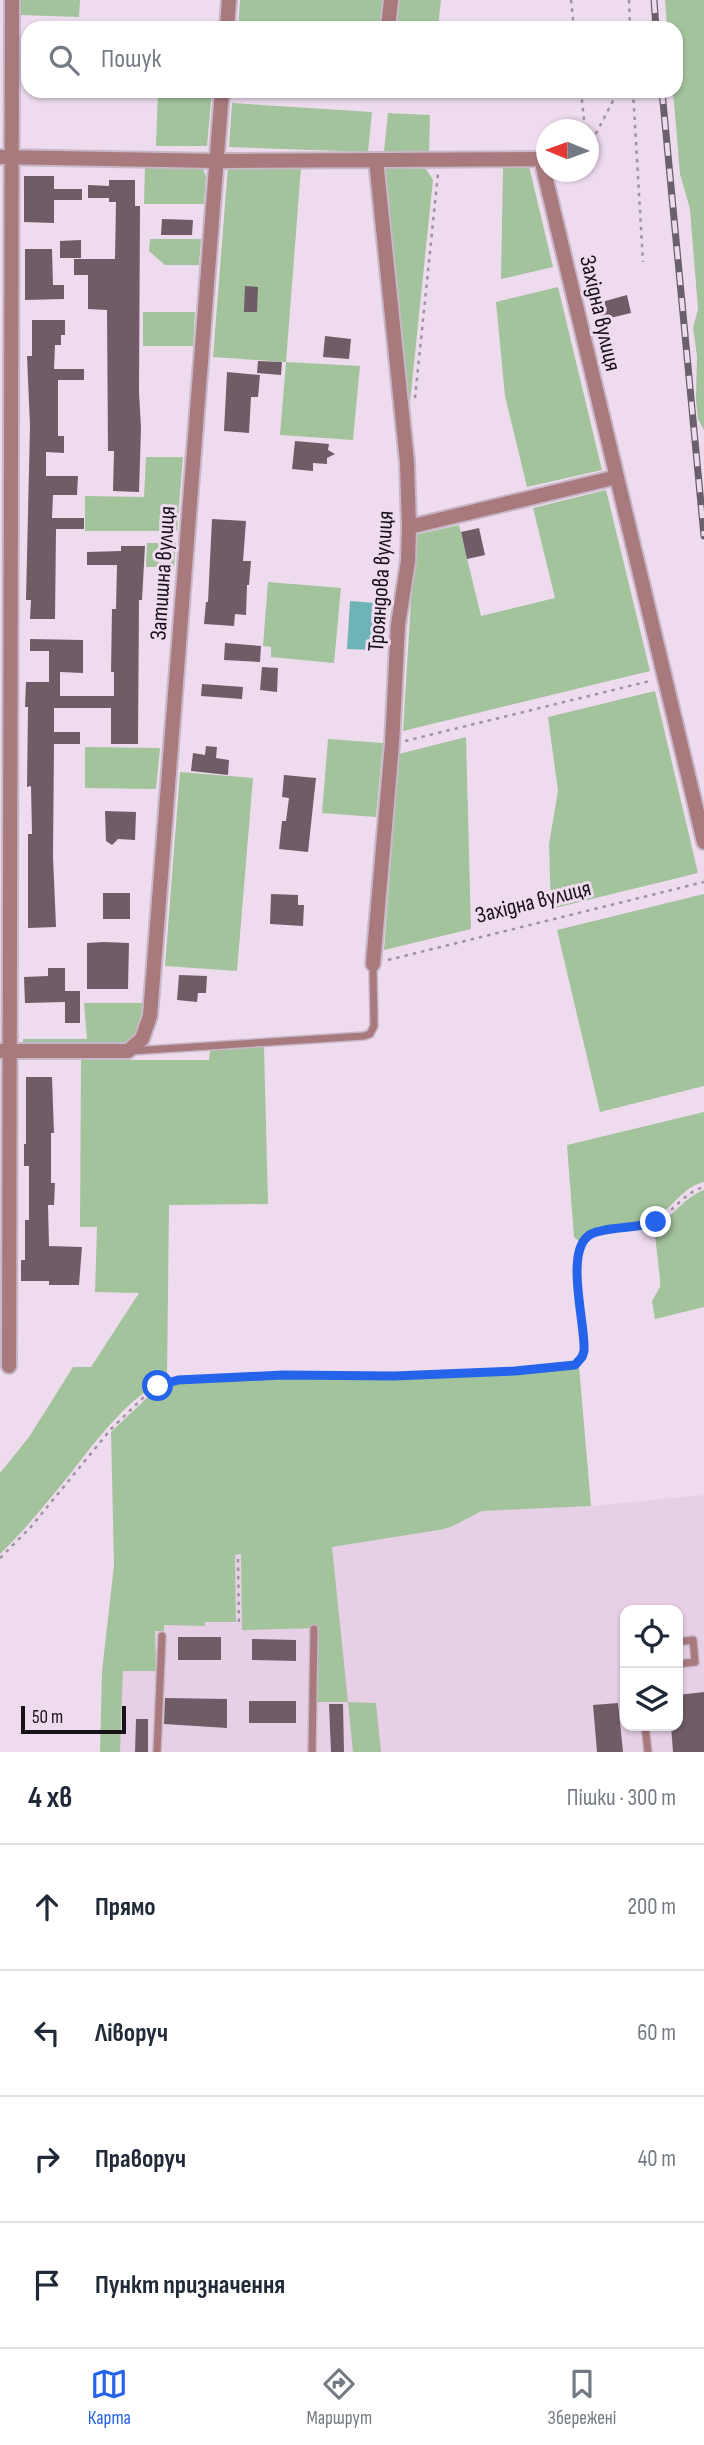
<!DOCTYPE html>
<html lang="uk">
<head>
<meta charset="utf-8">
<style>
	:root { --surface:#fff; --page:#f6f6f7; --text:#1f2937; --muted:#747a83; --line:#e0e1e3; --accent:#2563eb }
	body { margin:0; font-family:"Sofia Sans Condensed",sans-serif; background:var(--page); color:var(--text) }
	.controls { position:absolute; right:21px; bottom:21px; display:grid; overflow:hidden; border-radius:14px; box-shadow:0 2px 5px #0004 }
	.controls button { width:63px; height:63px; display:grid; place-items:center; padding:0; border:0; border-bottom:2px solid var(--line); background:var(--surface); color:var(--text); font:35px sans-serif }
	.compass { position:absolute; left:536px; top:119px; width:63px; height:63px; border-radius:50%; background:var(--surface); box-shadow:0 2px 5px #0004; rotate:271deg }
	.scale { position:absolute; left:21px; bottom:18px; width:105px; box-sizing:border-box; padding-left:7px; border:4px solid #171118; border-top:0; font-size:19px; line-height:24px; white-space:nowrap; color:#171118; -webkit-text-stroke:5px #eedcee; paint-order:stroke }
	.stop { position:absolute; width:21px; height:21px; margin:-16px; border:5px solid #2563eb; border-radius:50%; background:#fff }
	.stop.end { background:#2563eb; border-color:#fff; box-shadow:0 2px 7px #0008 }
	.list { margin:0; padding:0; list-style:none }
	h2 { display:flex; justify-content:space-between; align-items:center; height:91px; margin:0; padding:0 28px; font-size:30px }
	h2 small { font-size:23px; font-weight:400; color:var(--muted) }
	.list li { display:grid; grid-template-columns:46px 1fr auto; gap:21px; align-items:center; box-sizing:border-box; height:126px; padding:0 28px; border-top:2px solid var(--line) }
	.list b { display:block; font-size:26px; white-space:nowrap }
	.list em { font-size:23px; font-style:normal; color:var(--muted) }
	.icon { flex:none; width:38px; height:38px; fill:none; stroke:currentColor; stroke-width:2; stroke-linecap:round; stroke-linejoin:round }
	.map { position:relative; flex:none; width:704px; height:1752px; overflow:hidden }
	.search { position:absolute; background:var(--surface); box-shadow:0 2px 5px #0004; left:21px; right:21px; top:21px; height:77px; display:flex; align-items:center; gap:18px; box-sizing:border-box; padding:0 24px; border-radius:21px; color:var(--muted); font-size:26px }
	.sheet { height:595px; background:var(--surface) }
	nav { display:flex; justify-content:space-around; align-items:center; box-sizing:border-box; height:98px; border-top:2px solid var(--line); background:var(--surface); font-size:19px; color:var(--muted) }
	nav a { display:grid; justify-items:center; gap:4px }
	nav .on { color:var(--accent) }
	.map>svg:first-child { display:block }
	.built { fill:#e7cfe6; fill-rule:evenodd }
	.green { fill:#a3c39c }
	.water { fill:#6eb4b7 }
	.building { fill:#705c66 }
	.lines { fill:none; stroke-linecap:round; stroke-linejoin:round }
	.service-casing { stroke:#c7b7c7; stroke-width:10 }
	.minor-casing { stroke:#c7b7c7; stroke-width:18 }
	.path { stroke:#a093a1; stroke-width:2.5; stroke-dasharray:3.5 5; stroke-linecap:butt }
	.service { stroke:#a8797d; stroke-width:7 }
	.minor { stroke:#a8797d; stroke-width:14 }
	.rail-casing { stroke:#6a606b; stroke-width:7 }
	.rail { stroke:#eedcee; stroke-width:4.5; stroke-dasharray:13; stroke-linecap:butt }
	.route { stroke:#2563eb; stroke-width:9 }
	.labels { text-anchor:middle; stroke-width:6; stroke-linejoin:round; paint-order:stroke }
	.street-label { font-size:23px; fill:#171118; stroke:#eedcee }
</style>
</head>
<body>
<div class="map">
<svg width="704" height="1752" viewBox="0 0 704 1752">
	<rect width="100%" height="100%" fill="#eedcee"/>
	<path class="built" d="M704 1495V1752H120L127 1564 332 1547 439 1530 451 1527 482 1511 494 1510 591 1506ZM625 1610H678V1726H625Z"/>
	<path class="green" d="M21 0H80L79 17 21 15Z
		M240 0H383L380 28H238Z
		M399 0H441L438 28H396Z
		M665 0H704V430L698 419 696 400 697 356 693 328 698 309 690 209 680 174 673 91H676V28H667Z
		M158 91H212L207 146H156Z
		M232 103 372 112 368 152 229 147Z
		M388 113 430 115 429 152 384 151Z
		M228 166 301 168 286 362 360 366 353 440 280 435 286 362 213 357Z
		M529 166 553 267 501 279 503 167Z
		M145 167 203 168 206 177 204 204H144Z
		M383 167 426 169 433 180 408 421Z
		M150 239H201L199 265H165L149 251Z
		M558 287 602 470 527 487 505 396 496 302Z
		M143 312H195L193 346H143Z
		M146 457H183L177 531H85V496L144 497Z
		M606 490 650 671 403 731 415 535 459 525 481 616 555 598 533 508Z
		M147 543H176L174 567H146Z
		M268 582 341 588 334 663 271 657V647L263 646Z
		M655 691 698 873 551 909 549 844 558 791 548 717Z
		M466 737 471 929 384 950 399 754Z
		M328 739 383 743 376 817 322 813Z
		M85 747 160 748 156 789 85 788Z
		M180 772 253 778 237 971 165 966Z
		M704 894V1086L600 1112 557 930Z
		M84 1003H143C141 1022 141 1034 124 1045L23 1046V1039H87Z
		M264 1047 268 1204 169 1205 167 1380C129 1395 96 1441 71 1473 48 1501 26 1529 0 1554V1473L29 1437 73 1367H91L139 1293 95 1292 97 1227H80L81 1060H209L210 1050Z
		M704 1112V1182C680 1187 670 1215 646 1221 627 1227 590 1221 580 1242L574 1237 567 1145Z
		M704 1190V1307L655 1319 652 1301 660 1287V1279L654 1227C673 1217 683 1198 704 1190Z
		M579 1366 591 1506 482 1511 451 1527 439 1530 332 1547 348 1702 376 1703 381 1752H353L348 1702H316L317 1628 242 1630 241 1554 235 1555 236 1622H205V1626L164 1625V1631H155L156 1671H123L120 1752H100L102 1671 114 1565 111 1432 152 1393 164 1386 173 1384 294 1377 383 1380 462 1374H516Z"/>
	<path class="water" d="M350 601 376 603 373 650 347 649Z"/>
	<path class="building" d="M24 176H54V189H82V200H54V223L24 222Z
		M109 180H135V206H140L139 392 141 428 139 492 113 491 114 451H108L107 310 88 309V275H74V259H115L116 202H109V198H88V185L109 186Z
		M162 219 193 220 192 235H161Z
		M81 240V258H60V241Z
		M25 249H52L53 285H64V299L25 300Z
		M245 286 258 287 257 312H244Z
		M627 295 631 313 602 320 598 303Z
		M32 320H65V335H61V345H55L54 369H84V380H58V436H64V453L46 452V476H78L77 495H53L52 518H84V529H56L55 619H30L31 600H26L30 426 27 356H32Z
		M325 336 351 339 349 359 323 357Z
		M258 361 282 362 281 375 257 373Z
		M227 372 260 375 258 397H251L249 433 224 431Z
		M295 441 329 444 328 450 335 454 327 458V464L313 463V471L292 469Z
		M212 519 246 521 243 561H251L249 585H247L246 615 235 614 234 626 204 624 206 602H208Z
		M479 528 485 555 467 559 461 532Z
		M121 546H145L142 600H139L138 744H111V708H54V732H80V744H54L53 857 56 927 28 928V834H32L31 786 27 787 28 707H25L26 682H49V651H30V639L83 640V673L60 672V696H114V672H111L112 609H116L117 565H87V552L121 551Z
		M225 643 261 646 260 662 224 660Z
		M262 667 278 668 277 692 260 690Z
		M202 684 243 687 242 699 201 696Z
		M206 746 217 747 216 758 229 760 228 775 191 771 193 753 205 755Z
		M284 775 316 778 308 852 279 849 282 821H286L289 798 282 797Z
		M105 811 136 812 135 840 118 839 112 845 106 841Z
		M103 893H130V919H103Z
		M271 894 298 895V905H304L303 926 270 924Z
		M104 942 129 943 128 989H87V943Z
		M48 968H65V991H80V1023H65V1002L25 1003 24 977 48 976Z
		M179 975 207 976 206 993H198L197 1002 177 1000Z
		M26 1077H52L54 1133H51V1183H55L54 1205H48L49 1246 82 1247 79 1285H49V1281H21V1260H25V1220H29V1166H24V1144H26Z
		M178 1637H221V1660H178Z
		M252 1639 296 1640V1661L252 1660Z
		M704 1692V1752H673L671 1726H678V1695Z
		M165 1698 227 1699V1728L164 1724Z
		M249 1701H296V1723H249Z
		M618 1703 623 1752H597L593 1705Z
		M329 1704H343L344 1752H331Z
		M136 1719H148V1752H135Z"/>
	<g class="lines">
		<defs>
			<path id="service" d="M131 1051 364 1036 370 1034 374 1026 373 964
				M678 1642 693 1640 695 1662 678 1664
				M645 1726 648 1752
				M157 1752 162 1636
				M312 1752 314 1629"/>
			<path id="minor" d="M227 28 229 0
				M388 28 391 0
				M0 157 217 161 541 159 704 842
				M409 527 617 477
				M373 964 392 744 398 625 408 561 409 527 407 462 376 160
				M0 1051H128L142 1039 150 1016 222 91
				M9 1366 12 0"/>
		</defs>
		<use href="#service" class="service-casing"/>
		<use href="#minor" class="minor-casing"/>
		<path class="path" d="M571 0 574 28
			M629 0 630 28
			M581 91 585 130
			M633 91 643 262
			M588 149 618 91
			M415 398 438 174
			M405 741 650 681
			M388 960 704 882
			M0 1558 30 1528 111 1429 150 1391 167 1382 283 1375 395 1376 515 1371 575 1365 582 1357 584 1351C585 1324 563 1246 594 1234 612 1226 634 1231 652 1223 672 1215 682 1193 704 1187
			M238 1559 239 1626"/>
		<use href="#service" class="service"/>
		<use href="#minor" class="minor"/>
		<defs>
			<path id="rail" d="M654 0 656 28
				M662 91 704 536"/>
		</defs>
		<use href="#rail" class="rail-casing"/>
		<use href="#rail" class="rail"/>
	</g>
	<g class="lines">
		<path class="route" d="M158 1386 178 1380 283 1375 394 1376 515 1371 575 1365 582 1357 584 1351C586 1324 563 1249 591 1234 607 1226 637 1229 656 1222"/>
	</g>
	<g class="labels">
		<g class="street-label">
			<text transform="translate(601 313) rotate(77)" y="8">Західна вулиця</text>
			<text transform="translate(162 573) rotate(-86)" y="8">Затишна вулиця</text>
			<text transform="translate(380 581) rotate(-86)" y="8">Трояндова вулиця</text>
			<text transform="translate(533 901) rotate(-14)" y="8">Західна вулиця</text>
		</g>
	</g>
</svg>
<div class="controls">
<button><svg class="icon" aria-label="locate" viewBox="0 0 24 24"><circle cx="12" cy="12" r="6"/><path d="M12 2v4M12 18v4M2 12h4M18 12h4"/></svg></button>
<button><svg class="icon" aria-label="layers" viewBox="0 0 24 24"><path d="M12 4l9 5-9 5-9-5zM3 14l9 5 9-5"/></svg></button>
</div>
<svg class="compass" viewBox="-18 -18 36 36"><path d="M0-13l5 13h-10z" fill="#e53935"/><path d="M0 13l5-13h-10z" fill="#747a83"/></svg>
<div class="scale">50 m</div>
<div class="stop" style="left:158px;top:1386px"></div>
<div class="stop end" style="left:656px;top:1222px"></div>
<div class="search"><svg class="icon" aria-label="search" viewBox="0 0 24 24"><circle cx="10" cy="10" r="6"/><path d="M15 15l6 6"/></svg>Пошук</div>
</div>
<section class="sheet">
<h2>4 хв<small>Пішки · 300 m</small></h2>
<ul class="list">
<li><svg class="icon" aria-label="ahead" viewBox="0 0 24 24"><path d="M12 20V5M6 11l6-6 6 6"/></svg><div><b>Прямо</b></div><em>200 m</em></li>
<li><svg class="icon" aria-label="left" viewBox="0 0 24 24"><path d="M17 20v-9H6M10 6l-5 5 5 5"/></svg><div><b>Ліворуч</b></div><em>60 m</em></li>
<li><svg class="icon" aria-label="right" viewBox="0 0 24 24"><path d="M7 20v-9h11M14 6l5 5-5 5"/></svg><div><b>Праворуч</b></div><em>40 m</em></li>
<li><svg class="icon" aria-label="arrive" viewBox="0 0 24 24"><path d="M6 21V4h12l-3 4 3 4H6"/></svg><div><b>Пункт призначення</b></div></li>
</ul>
</section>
<nav>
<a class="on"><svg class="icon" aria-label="map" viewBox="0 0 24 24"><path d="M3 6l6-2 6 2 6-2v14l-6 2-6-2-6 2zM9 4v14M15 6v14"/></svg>Карта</a>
<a><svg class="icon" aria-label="directions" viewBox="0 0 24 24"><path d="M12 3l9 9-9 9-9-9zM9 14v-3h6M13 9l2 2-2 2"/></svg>Маршрут</a>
<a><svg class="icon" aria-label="saved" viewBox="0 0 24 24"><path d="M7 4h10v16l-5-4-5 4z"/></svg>Збережені</a>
</nav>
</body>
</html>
